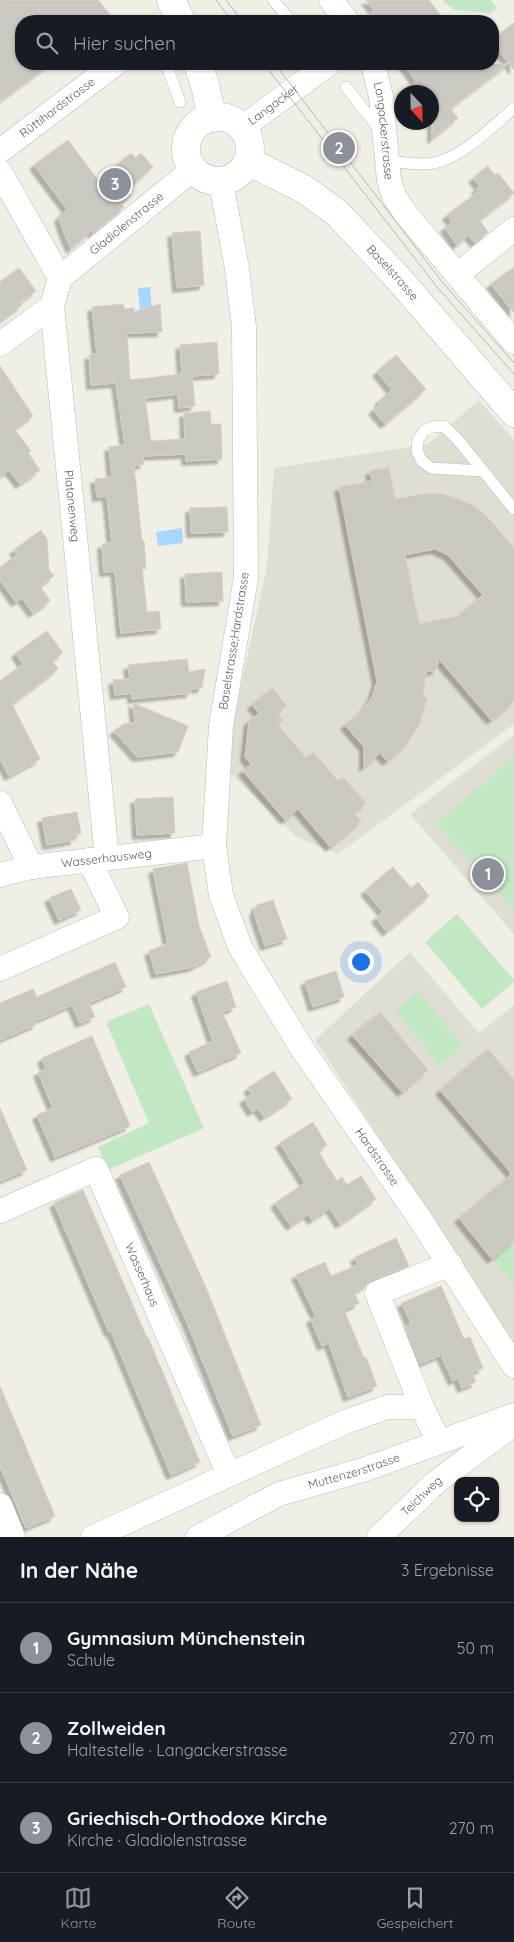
<!DOCTYPE html>
<html lang="de">
<head>
<meta charset="utf-8">
<style>
	:root { --surface:#171b24; --page:#242831; --text:#f1f3f6; --muted:#9ea1a6; --line:#363941; --accent:#8c9099 }
	body { margin:0; font-family:Quicksand,sans-serif; background:var(--page); color:var(--text) }
	.controls { position:absolute; right:15px; bottom:15px; display:grid; overflow:hidden; border-radius:10px; box-shadow:0 1px 4px #0004 }
	.controls button { width:45px; height:45px; display:grid; place-items:center; padding:0; border:0; border-bottom:1px solid var(--line); background:var(--surface); color:var(--text); font:25px sans-serif }
	.compass { position:absolute; left:394px; top:85px; width:45px; height:45px; border-radius:50%; background:var(--surface); box-shadow:0 1px 4px #0004; rotate:158deg }
	.you { position:absolute; left:360px; top:961px; width:18px; height:18px; margin:-12px; border:4px solid #fff; border-radius:50%; background:#1a73e8; box-shadow:0 0 0 8px #1a73e833 }
	.badge { display:grid; place-items:center; width:32px; height:32px; border-radius:50%; background:var(--accent); color:#fff; font-size:16px; font-weight:700 }
	.pin { position:absolute; translate:-50% -50%; border:2px solid #fff; box-shadow:0 1px 5px #0006 }
	.list { margin:0; padding:0; list-style:none }
	h2 { display:flex; justify-content:space-between; align-items:center; height:65px; margin:0; padding:0 20px; font-size:21px }
	h2 small { font-size:16px; font-weight:400; color:var(--muted) }
	.list li { display:grid; grid-template-columns:32px 1fr auto; gap:15px; align-items:center; box-sizing:border-box; height:90px; padding:0 20px; border-top:1px solid var(--line) }
	.list b { display:block; font-size:19px; white-space:nowrap }
	.list p { margin:0; font-size:16px; white-space:nowrap; color:var(--muted) }
	.list em { font-size:16px; font-style:normal; color:var(--muted) }
	.icon { flex:none; width:28px; height:28px; fill:none; stroke:currentColor; stroke-width:2; stroke-linecap:round; stroke-linejoin:round }
	.map { position:relative; flex:none; width:514px; height:1537px; overflow:hidden }
	.search { position:absolute; background:var(--surface); box-shadow:0 1px 4px #0004; left:15px; right:15px; top:15px; height:55px; display:flex; align-items:center; gap:12px; box-sizing:border-box; padding:0 18px; border-radius:20px; color:var(--muted); font-size:19px }
	.sheet { height:335px; background:var(--surface) }
	nav { display:flex; justify-content:space-around; align-items:center; box-sizing:border-box; height:70px; border-top:1px solid var(--line); background:var(--surface); font-size:14px; color:var(--muted) }
	nav a { display:grid; justify-items:center; gap:2px }
	nav .on { color:var(--accent) }
	.map>svg:first-child { display:block }
	.education { fill:#e0ddd3 }
	.green { fill:#c1e8c2 }
	.water { fill:#a6d7ff }
	.building { fill:#cbc8c2; stroke:#d5d0c3; fill-rule:evenodd; filter:url(#shadow) }
	.lines { fill:none; stroke-linecap:round; stroke-linejoin:round }
	.service-casing { stroke:#b8bbbf; stroke-width:12 }
	.minor-casing { stroke:#b8bbbf; stroke-width:25 }
	.secondary-casing { stroke:#b9bcc1; stroke-width:29 }
	.service { stroke:#fff; stroke-width:11 }
	.minor { stroke:#fff; stroke-width:24 }
	.secondary { stroke:#fff; stroke-width:28 }
	.tram { stroke:#b6b7b7; stroke-width:1 }
	.labels { text-anchor:middle; stroke-width:4; stroke-linejoin:round; paint-order:stroke }
	.street-label { font-size:12px; fill:#5d6166; stroke:#fff }
</style>
</head>
<body>
<div class="map">
<svg width="514" height="1537" viewBox="0 0 514 1537">
	<defs>
		<filter id="shadow"><feDropShadow dx="-4.5" dy="4.5" stdDeviation="1" flood-color="#0004"/></filter>
	</defs>
	<rect width="100%" height="100%" fill="#f0eee5"/>
	<path class="education" d="M479 400 514 440V724L338 854 297 837 223 766 267 567 274 468 428 444Z
		M514 735V934L410 814Z
		M410 952 479 1033 514 1005V1343L315 1040Z"/>
	<path class="green" d="M445 0H491L497 8 490 13 455 10 443 2Z
		M514 757V854L502 865 514 855V911L487 878 435 824Z
		M457 914 514 980V982L482 1009 425 942Z
		M418 991 463 1046 440 1065 396 1011Z
		M149 1004 204 1128 108 1170 98 1147 149 1123 106 1022Z
		M514 1241V1285L492 1259Z"/>
	<path class="water" d="M150 287 152 309 141 325 138 288Z
		M182 528 183 543 158 546 156 532Z"/>
	<path class="building" d="M0 0H98L115 21H21V64H50L0 101Z
		M366 0H429L445 21H360L374 10Z
		M514 23V70L493 43V39Z
		M403 64H508L450 108 458 118 432 139V92H401L416 81Z
		M68 140 98 180 131 153 135 158 141 153 153 167 127 190 131 195 121 204 124 207 93 233 91 231 71 249 64 233 59 217 67 209 34 165Z
		M488 166 494 175 498 173 514 193 479 220 488 232 475 243 469 235 457 245 445 228 452 222 447 215 478 192 476 189 480 186 473 178Z
		M200 231 204 285 177 288 172 233Z
		M514 267V313L491 284Z
		M19 268 36 291 20 302 22 305 0 321V282Z
		M123 304 124 309 134 308V312L160 304 162 332 127 333 130 380 182 374 180 345 217 342 219 374 192 376 195 406 179 408 178 394 145 398 151 441 185 439 184 413 210 411 211 424H221L222 459 186 461V454L143 456 144 464 134 466 142 541H144L146 569H142L147 612 159 611 161 629 121 633 115 571 104 572 102 544 112 543 107 496 97 497 95 479 112 477 109 447 125 445 116 383 91 385 89 355 97 354 92 307Z
		M396 355 426 389 385 424 373 410 381 403 379 401 392 390 377 372Z
		M0 366 33 416 14 429 31 451 28 453 40 470 20 484 9 470 0 477Z
		M389 467 395 499 424 494H442L459 499 476 507 489 519 514 548V701L491 720 439 659 436 670 426 672 423 697 427 698 420 723 406 745 387 761 380 753 364 767V747L345 725 363 710 372 697 377 681 339 487 372 481 370 471ZM435 549 448 555 483 595 458 616 419 624 405 555Z
		M227 507 228 532 191 533 190 508Z
		M41 530 47 539 49 570 54 576 40 586 50 601 33 613 22 598 16 602 0 580V567L17 555 14 550Z
		M222 572 223 601 186 602 185 574Z
		M47 631 63 653 52 661 58 669 12 704 40 759 9 776 0 758V681L23 664 16 653Z
		M187 659 189 672 205 669 202 688 190 689 191 693 132 699V693L115 695 113 680 130 679 128 665Z
		M272 688 286 705 277 713 283 720 278 725 306 758 313 752 338 781 343 777 366 803 354 813 361 821 330 847 298 809 285 820 243 771 251 764 245 757 249 721 259 713 252 705Z
		M133 703 188 726 178 752 137 757 114 731 124 724 135 723Z
		M173 797 175 833 137 835 135 799Z
		M77 812 81 834 74 835 75 840 47 845 42 818Z
		M187 863 199 926 211 957 193 967 156 974 149 951 168 943 153 869Z
		M393 867 411 888 418 882 429 896 387 932 376 918 383 912 365 891Z
		M71 889 81 910 59 920 49 898Z
		M273 900 287 939 265 946 254 913 257 905Z
		M115 962 126 987 89 1003 95 1017 80 1023 72 1005 35 1021 37 1024 0 1040V1003L33 989 37 997Z
		M336 971 344 997 313 1007 305 981Z
		M227 981 236 1007 222 1012 241 1053 198 1072 189 1052 213 1041 196 992Z
		M380 1012 428 1070 402 1092 352 1035Z
		M92 1036 130 1126 55 1157 37 1115 53 1108 38 1072 46 1069 42 1058Z
		M488 1049 514 1080V1241L492 1259 459 1218 512 1174 440 1090Z
		M274 1071 292 1099 264 1117 258 1108 252 1112 244 1099 252 1094 248 1088Z
		M0 1108 27 1170 0 1181Z
		M313 1122 327 1145 318 1151 337 1181 342 1177 347 1185 361 1176 376 1199 340 1224 330 1208 312 1220 308 1214 291 1226 275 1203 305 1183 280 1143Z
		M149 1162 207 1290 261 1425 233 1436 186 1320 120 1175Z
		M83 1190 147 1338 148 1337 200 1462 171 1475 111 1331 109 1332 54 1203Z
		M396 1238 409 1266 372 1280 365 1286 354 1292 359 1303 344 1310 364 1358 366 1357 377 1386 348 1397 329 1343 322 1346 311 1319 316 1316 296 1275 325 1262 331 1276 358 1265 355 1257Z
		M441 1286 464 1339 470 1337 483 1368 472 1373 476 1382 462 1388 458 1378 453 1381 441 1355 420 1364 405 1327 411 1324 402 1303Z
		M0 1386 55 1516 26 1528 0 1466Z"/>
	<g class="lines">
		<defs>
			<path id="service" d="M273 0 291 21
				M166 64 180 102
				M346 87 380 130
				M388 161C401 162 422 166 434 163 465 156 490 128 514 108
				M482 471 431 468 422 461 417 451 418 440 424 431 432 427 444 426 458 440 514 509"/>
			<g id="minor">
				<path d="M331 0 347 21"/>
				<path id="s1" d="M373 64 381 97 389 180 394 196 405 213 514 342"/>
				<path id="s2" d="M242 128 328 64"/>
				<path id="s3" d="M0 151 115 64"/>
				<path id="s4" d="M0 172 60 278 52 306 107 858"/>
				<path id="s5" d="M221 182 237 269 244 327 246 578 221 726 214 846 221 895 240 947 303 1050 420 1219 514 1366"/>
				<path d="M457 275 514 229"/>
				<path id="s6" d="M60 278 192 170"/>
				<path d="M0 344 52 306"/>
				<path d="M0 803 31 867"/>
				<path id="s7" d="M0 875 31 867 214 846"/>
				<path d="M0 969 117 917 89 860"/>
				<path id="s8" d="M0 1211 96 1169 229 1475"/>
				<path d="M422 1407 377 1293 450 1264"/>
				<path d="M0 1505 13 1537"/>
				<path d="M93 1537 345 1422 387 1407H422L439 1442"/>
				<path id="s9" d="M198 1537 279 1494 366 1469 514 1415"/>
				<path id="s10" d="M379 1537 435 1483 514 1424"/>
			</g>
			<g id="secondary">
				<path d="M171 0 181 21"/>
				<path d="M198 64 205 85 212 118"/>
				<circle cx="218" cy="149" r="32"/>
				<path id="s11" d="M248 161 304 189 337 213 398 278 514 413"/>
			</g>
		</defs>
		<use href="#service" class="service-casing"/>
		<use href="#minor" class="minor-casing"/>
		<use href="#secondary" class="secondary-casing"/>
		<use href="#service" class="service"/>
		<use href="#minor" class="minor"/>
		<use href="#secondary" class="secondary"/>
		<path class="tram" d="M216 0 232 21
			M226 0 242 21
			M264 64 437 287 514 374
			M275 64 443 283 514 363"/>
	</g>
	<g class="labels">
		<g class="street-label">
			<text dy="4" stroke="none"><textPath href="#s2" startOffset="39">Langacker</textPath></text>
			<text dy="4" stroke="none"><textPath href="#s3" startOffset="72">Rüttihardstrasse</textPath></text>
			<text dy="4" stroke="none"><textPath href="#s1" startOffset="68">Langackerstrasse</textPath></text>
			<text dy="4" stroke="none"><textPath href="#s6" startOffset="86">Gladiolenstrasse</textPath></text>
			<text dy="4" stroke="none"><textPath href="#s11" startOffset="185">Baselstrasse</textPath></text>
			<text dy="4" stroke="none"><textPath href="#s4" startOffset="352">Platanenweg</textPath></text>
			<text transform="translate(234 641) rotate(-81)" y="4">Baselstrasse;Hardstrasse</text>
			<text dy="4" stroke="none"><textPath href="#s7" startOffset="108">Wasserhausweg</textPath></text>
			<text dy="4" stroke="none"><textPath href="#s5" startOffset="1024">Hardstrasse</textPath></text>
			<text dy="4" stroke="none"><textPath href="#s8" startOffset="220">Wasserhaus</textPath></text>
			<text dy="4" stroke="none"><textPath href="#s9" startOffset="170">Muttenzerstrasse</textPath></text>
			<text dy="4" stroke="none"><textPath href="#s10" startOffset="59">Teichweg</textPath></text>
		</g>
	</g>
</svg>
<div class="controls">
<button><svg class="icon" aria-label="locate" viewBox="0 0 24 24"><circle cx="12" cy="12" r="6"/><path d="M12 2v4M12 18v4M2 12h4M18 12h4"/></svg></button>
</div>
<svg class="compass" viewBox="-18 -18 36 36"><path d="M0-13l5 13h-10z" fill="#e53935"/><path d="M0 13l5-13h-10z" fill="#9ea1a6"/></svg>
<div class="you"></div>
<div class="pin badge" style="left:488px;top:874px">1</div>
<div class="pin badge" style="left:339px;top:148px">2</div>
<div class="pin badge" style="left:115px;top:184px">3</div>
<div class="search"><svg class="icon" aria-label="search" viewBox="0 0 24 24"><circle cx="10" cy="10" r="6"/><path d="M15 15l6 6"/></svg>Hier suchen</div>
</div>
<section class="sheet">
<h2>In der Nähe<small>3 Ergebnisse</small></h2>
<ul class="list">
<li><span class="badge">1</span><div><b>Gymnasium Münchenstein</b><p>Schule</p></div><em>50 m</em></li>
<li><span class="badge">2</span><div><b>Zollweiden</b><p>Haltestelle · Langackerstrasse</p></div><em>270 m</em></li>
<li><span class="badge">3</span><div><b>Griechisch-Orthodoxe Kirche</b><p>Kirche · Gladiolenstrasse</p></div><em>270 m</em></li>
</ul>
</section>
<nav>
<a class="on"><svg class="icon" aria-label="map" viewBox="0 0 24 24"><path d="M3 6l6-2 6 2 6-2v14l-6 2-6-2-6 2zM9 4v14M15 6v14"/></svg>Karte</a>
<a><svg class="icon" aria-label="directions" viewBox="0 0 24 24"><path d="M12 3l9 9-9 9-9-9zM9 14v-3h6M13 9l2 2-2 2"/></svg>Route</a>
<a><svg class="icon" aria-label="saved" viewBox="0 0 24 24"><path d="M7 4h10v16l-5-4-5 4z"/></svg>Gespeichert</a>
</nav>
</body>
</html>
